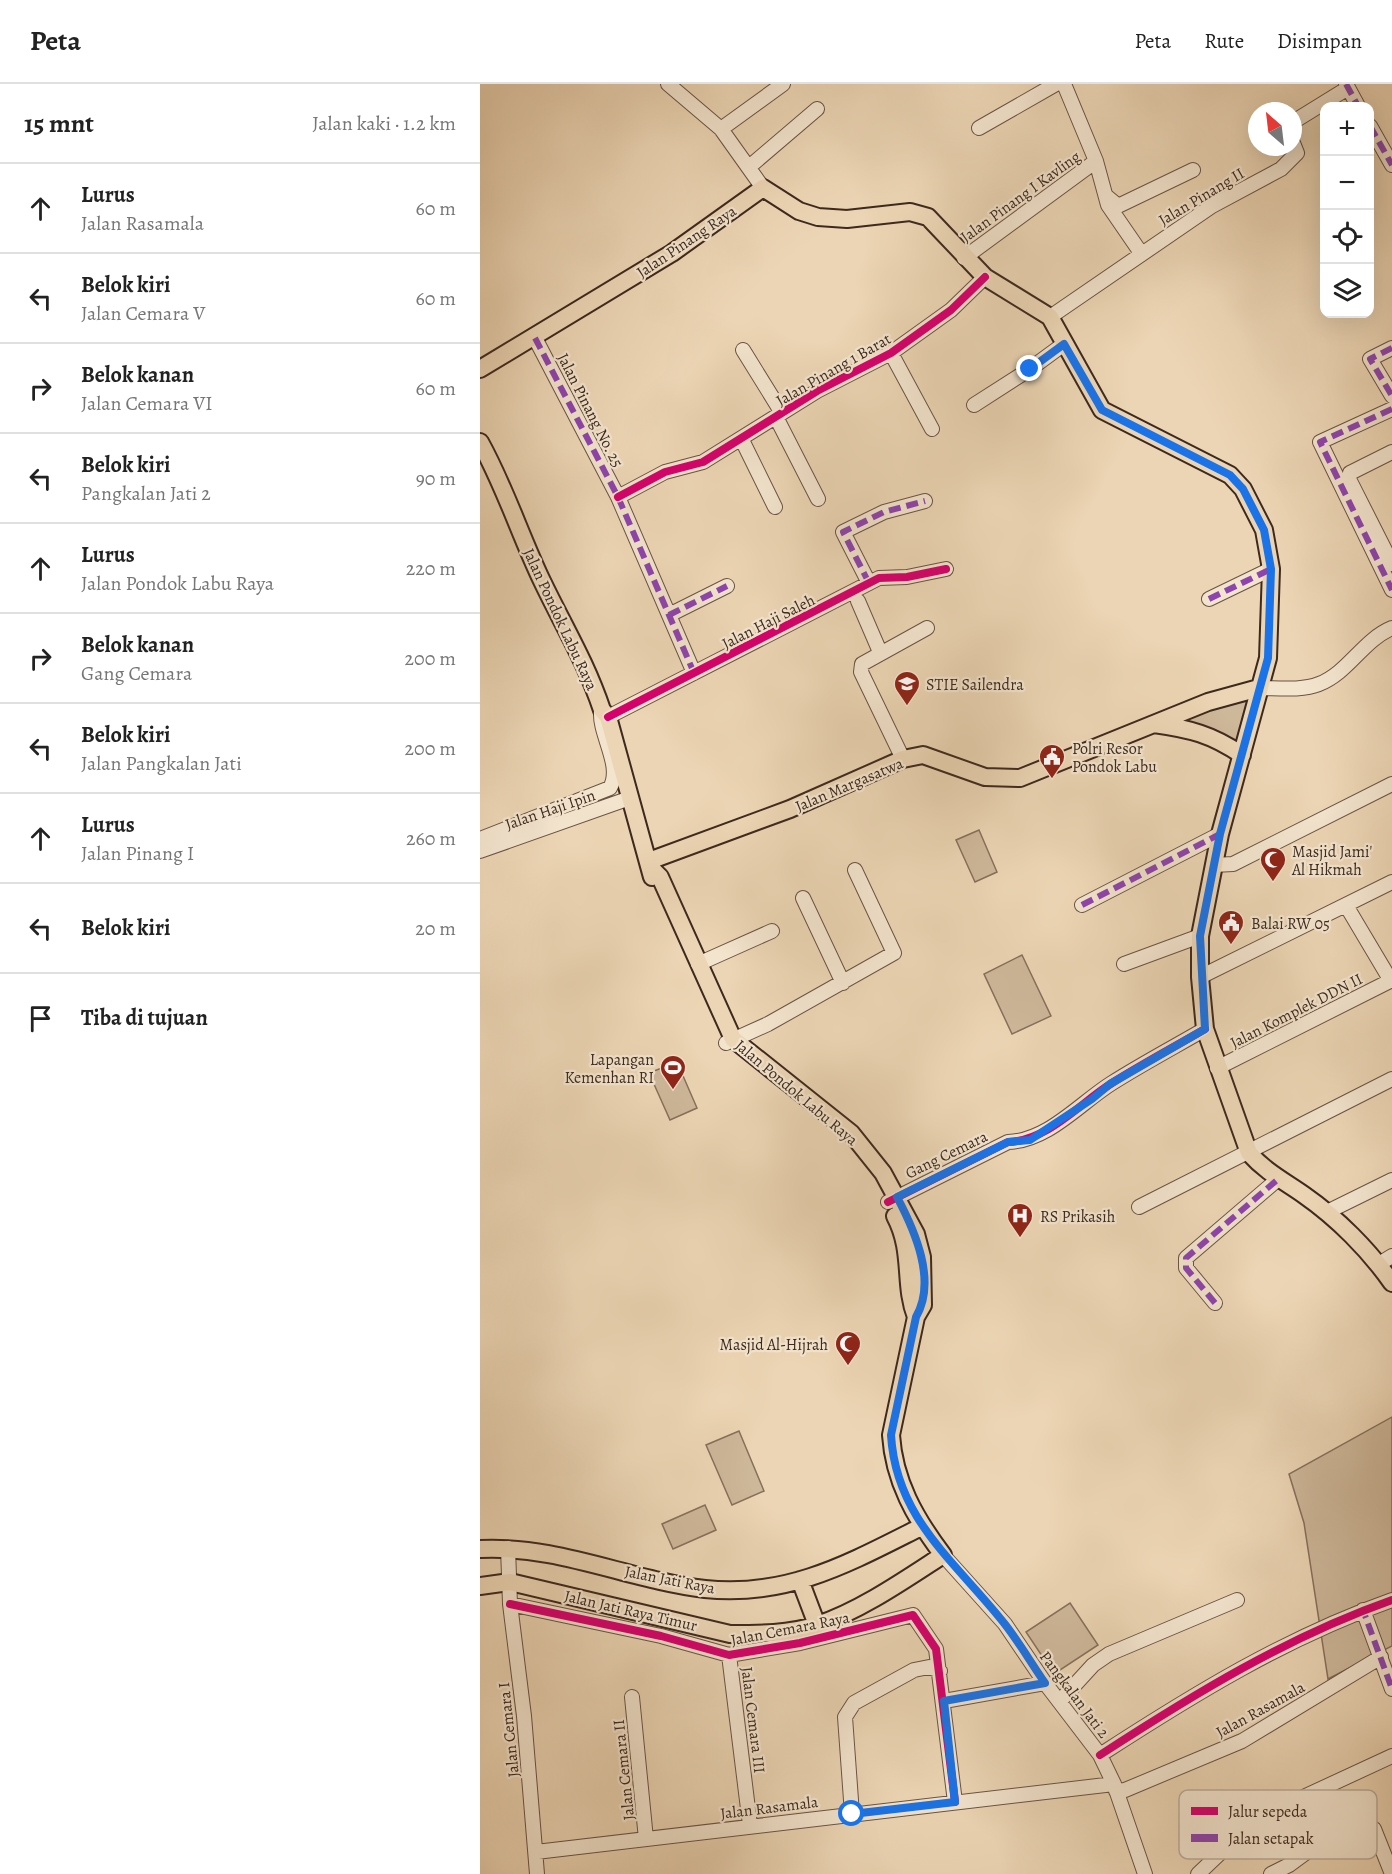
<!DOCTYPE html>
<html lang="id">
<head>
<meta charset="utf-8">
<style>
	:root { --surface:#fff; --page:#f2f2f2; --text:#222; --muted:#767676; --line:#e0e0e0 }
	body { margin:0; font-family:Alegreya,serif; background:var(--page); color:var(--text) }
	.controls { position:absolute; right:18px; top:18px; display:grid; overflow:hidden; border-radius:12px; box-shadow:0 6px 24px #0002 }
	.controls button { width:54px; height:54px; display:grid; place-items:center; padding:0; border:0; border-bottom:2px solid var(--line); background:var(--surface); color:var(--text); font:30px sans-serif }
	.compass { position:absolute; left:768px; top:18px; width:54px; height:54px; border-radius:50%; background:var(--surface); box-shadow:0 6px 24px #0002; rotate:332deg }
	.stop { position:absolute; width:18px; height:18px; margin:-14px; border:4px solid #1a73e8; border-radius:50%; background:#fff }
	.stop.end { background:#1a73e8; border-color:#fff; box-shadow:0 2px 6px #0008 }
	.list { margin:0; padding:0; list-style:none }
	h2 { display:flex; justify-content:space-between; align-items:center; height:78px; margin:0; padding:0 24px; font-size:26px }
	h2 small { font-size:20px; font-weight:400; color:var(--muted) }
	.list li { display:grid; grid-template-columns:39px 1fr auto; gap:18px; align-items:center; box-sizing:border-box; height:90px; padding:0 24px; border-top:2px solid var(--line) }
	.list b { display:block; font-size:22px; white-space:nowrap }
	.list p { margin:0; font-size:20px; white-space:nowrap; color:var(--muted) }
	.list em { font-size:20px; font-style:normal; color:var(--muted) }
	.icon { flex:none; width:33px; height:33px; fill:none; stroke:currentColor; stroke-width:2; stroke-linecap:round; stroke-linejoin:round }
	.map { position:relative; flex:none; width:912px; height:1790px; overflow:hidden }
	header { display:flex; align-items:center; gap:36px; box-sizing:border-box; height:84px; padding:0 30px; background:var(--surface); border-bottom:2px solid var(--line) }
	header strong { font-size:28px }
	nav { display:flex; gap:33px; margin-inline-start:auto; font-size:21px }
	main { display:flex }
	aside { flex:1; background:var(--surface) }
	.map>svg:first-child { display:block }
	.green { fill:#ceb89a; stroke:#86705c; stroke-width:1.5 }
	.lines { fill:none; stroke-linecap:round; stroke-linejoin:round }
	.minor-casing { stroke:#695444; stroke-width:16 }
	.major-casing { stroke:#3d291e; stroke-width:20 }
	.minor { stroke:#f3e4ce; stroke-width:14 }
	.major { stroke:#ecd5b4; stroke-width:16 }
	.quiet { stroke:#8e44ad; stroke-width:6; stroke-dasharray:12 6; stroke-linecap:butt }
	.cycleway-casing { stroke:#f3e4ce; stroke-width:11 }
	.cycleway { stroke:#d6006c; stroke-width:8 }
	.route { stroke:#1a73e8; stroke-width:8 }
	.labels { text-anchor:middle; stroke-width:4.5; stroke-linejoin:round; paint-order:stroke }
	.street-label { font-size:16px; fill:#3d291e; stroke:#f3e4ce }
	.poi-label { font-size:16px; fill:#3d291e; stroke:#f3e4ce; text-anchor:start }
	.key { fill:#f3e4ce; stroke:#bcac99; stroke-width:1.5 }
	.key-label { font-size:16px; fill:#3d291e }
</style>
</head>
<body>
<header>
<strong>Peta</strong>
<nav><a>Peta</a><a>Rute</a><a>Disimpan</a></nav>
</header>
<main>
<aside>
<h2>15 mnt<small>Jalan kaki · 1.2 km</small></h2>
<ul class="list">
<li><svg class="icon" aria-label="ahead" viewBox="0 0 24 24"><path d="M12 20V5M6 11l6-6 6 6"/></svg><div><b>Lurus</b><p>Jalan Rasamala</p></div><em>60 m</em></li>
<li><svg class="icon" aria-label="left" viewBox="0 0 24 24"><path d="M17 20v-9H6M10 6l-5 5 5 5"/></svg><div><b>Belok kiri</b><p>Jalan Cemara V</p></div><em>60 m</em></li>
<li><svg class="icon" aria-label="right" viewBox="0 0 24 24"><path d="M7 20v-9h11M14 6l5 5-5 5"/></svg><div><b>Belok kanan</b><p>Jalan Cemara VI</p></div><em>60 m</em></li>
<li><svg class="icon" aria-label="left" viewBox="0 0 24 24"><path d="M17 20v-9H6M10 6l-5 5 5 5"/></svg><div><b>Belok kiri</b><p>Pangkalan Jati 2</p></div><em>90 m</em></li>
<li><svg class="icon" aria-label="ahead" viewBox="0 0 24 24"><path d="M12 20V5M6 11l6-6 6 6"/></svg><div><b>Lurus</b><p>Jalan Pondok Labu Raya</p></div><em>220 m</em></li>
<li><svg class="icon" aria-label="right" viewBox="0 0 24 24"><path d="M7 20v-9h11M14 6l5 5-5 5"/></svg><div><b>Belok kanan</b><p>Gang Cemara</p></div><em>200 m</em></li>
<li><svg class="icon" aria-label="left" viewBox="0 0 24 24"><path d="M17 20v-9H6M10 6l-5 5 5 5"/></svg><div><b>Belok kiri</b><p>Jalan Pangkalan Jati</p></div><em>200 m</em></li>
<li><svg class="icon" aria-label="ahead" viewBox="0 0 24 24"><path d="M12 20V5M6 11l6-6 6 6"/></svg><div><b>Lurus</b><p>Jalan Pinang I</p></div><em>260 m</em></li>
<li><svg class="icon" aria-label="left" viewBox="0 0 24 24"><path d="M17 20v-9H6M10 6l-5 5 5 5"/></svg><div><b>Belok kiri</b></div><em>20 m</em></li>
<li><svg class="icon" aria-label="arrive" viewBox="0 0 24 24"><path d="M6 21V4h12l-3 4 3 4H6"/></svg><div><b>Tiba di tujuan</b></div></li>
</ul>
</aside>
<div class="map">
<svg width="912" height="1790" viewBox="0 0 912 1790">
	<rect width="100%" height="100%" fill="#ecd5b4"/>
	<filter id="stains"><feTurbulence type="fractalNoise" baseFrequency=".00333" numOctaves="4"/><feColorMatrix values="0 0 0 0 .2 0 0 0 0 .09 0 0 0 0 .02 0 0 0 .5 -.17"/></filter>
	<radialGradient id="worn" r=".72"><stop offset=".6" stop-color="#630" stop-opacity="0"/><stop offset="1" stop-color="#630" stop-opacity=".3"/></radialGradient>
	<path class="green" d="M769 614 757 660 698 637Z
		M499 746 517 788 495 798 476 756Z
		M542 871 571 932 532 950 504 890Z
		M197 978 217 1024 190 1036 169 989Z
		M912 1333V1562L848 1595 824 1439 809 1390Z
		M259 1347 284 1407 252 1421 226 1361Z
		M225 1421 236 1446 193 1465 182 1440Z
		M590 1519 618 1561 574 1590 546 1548Z"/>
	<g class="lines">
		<defs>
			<path id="minor" d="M188 0 241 45 283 104
				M584 0 616 77 628 121 661 169
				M866 0 878 22
				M813 38 868 4
				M890 42 912 81
				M499 44 576 0
				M241 45 303 0
				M269 83 337 25
				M626 112 638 122 713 86
				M484 174 616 77
				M570 233 732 122 801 85 817 69 813 59
				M55 254 138 413 214 589
				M912 264 890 275 912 312
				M263 266 302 329
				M411 269 452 345
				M494 321 550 285 584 260
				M912 325 840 358 912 506
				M296 333 338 415
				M262 356 295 423
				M912 368 870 389 869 395 912 480
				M138 413 185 388 223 378 337 307 411 269 471 226 505 193
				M389 499 363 448 404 428 445 417
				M729 515 791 485
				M378 517 400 568
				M189 531 247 502
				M779 604C797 604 822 607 839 600 868 589 883 556 912 544
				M128 633 399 494 427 493 466 485
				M423 675 381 588 382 580 447 544
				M0 755 130 704C143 682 119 651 121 627
				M0 767 150 714
				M734 781 753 780 912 700
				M323 814 363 899
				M602 821 740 750
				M867 823 911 897
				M218 880 292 847
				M644 880 720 852
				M720 893 912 798
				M246 959 288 940 414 869 375 786
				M737 984 912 896
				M408 1118 528 1058C568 1057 600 1019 632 999 662 980 694 963 725 945
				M659 1123 912 995
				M847 1128 912 1096
				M899 1180 912 1172
				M735 1219 706 1184V1174L797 1096
				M28 1464 30 1520 44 1632 57 1790
				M463 1471 525 1540 565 1599 620 1671 634 1700 665 1790
				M30 1520 181 1552 249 1571 320 1559 433 1531 456 1565 475 1718
				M883 1526 912 1605
				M249 1571 270 1741
				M152 1613 166 1755
				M464 1617 565 1599
				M580 1617 613 1581 629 1570 757 1516
				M620 1671C714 1610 807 1553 912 1516
				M636 1707 645 1706 762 1657 901 1573
				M372 1730 365 1633 374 1619 434 1586 449 1583 460 1587
				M56 1768 634 1700
				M718 1790 776 1735 912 1672
				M791 1790 809 1781 839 1759 894 1745 912 1790"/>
			<path id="major" d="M0 285 192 169 283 104 319 127 338 133 367 135 430 128 448 133 505 193 570 233 622 326 750 391 763 405 784 446 791 485 788 574 740 750 720 852V893L725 945 769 1069C786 1088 804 1097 824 1111 857 1134 889 1166 912 1199
				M0 358C25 403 40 451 62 497 83 541 106 578 122 626L128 633 172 793
				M674 640C710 645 731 650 762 671
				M169 777 310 725 423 675 443 671 505 693 540 694 728 618 779 604
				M415 1132C434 1168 423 1200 436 1233
				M0 1465C78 1461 149 1496 225 1505 308 1514 371 1478 441 1443
				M320 1496 337 1541
				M0 1502 30 1498 250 1550C278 1550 310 1550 337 1541 380 1527 426 1495 463 1471 435 1434 414 1397 411 1351L436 1233 443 1221 442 1173 436 1150 403 1089 371 1049 253 955 180 793 171 784"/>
		</defs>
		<use href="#minor" class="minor-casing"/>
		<use href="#major" class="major-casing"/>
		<use href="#minor" class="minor"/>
		<use href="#major" class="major"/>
		<path class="quiet" d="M866 0 878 22
			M890 42 912 81
			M55 254 138 413 214 589
			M912 264 890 275 912 312
			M912 325 840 358 912 506
			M389 499 363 448 404 428 445 417
			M729 515 791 485
			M189 531 247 502
			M602 821 740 750
			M735 1219 706 1184V1174L797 1096
			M880 1528 883 1526 912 1605"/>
		<defs>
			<path id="cycleway" d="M138 413 185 388 223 378 337 307 411 269 471 226 505 193
				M128 633 399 494 427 493 466 485
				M408 1118 528 1058C568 1057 600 1019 632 999 662 980 694 963 725 945
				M30 1520 181 1552 249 1571 320 1559 433 1531 456 1565 475 1718
				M620 1671C714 1610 807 1553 912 1516"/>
		</defs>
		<use href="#cycleway" class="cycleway-casing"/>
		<use href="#cycleway" class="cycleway"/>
	</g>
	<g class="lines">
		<path class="route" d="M372 1730 475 1718 464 1617 565 1599C551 1579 539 1558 524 1539 475 1477 416 1435 411 1351L436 1233C457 1197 435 1147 417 1113L528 1058 550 1056 612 1015 630 1000 725 945 720 852 740 750 788 574 791 485 784 446 763 405 750 391 622 326 584 260 550 285"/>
	</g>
	<defs>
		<symbol id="university-pin" viewBox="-11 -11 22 30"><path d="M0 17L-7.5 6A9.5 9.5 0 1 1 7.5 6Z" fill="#8f2418" stroke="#f3e4ce"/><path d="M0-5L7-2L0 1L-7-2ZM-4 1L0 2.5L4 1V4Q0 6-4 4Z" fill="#fff"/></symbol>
		<symbol id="civic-pin" viewBox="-11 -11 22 30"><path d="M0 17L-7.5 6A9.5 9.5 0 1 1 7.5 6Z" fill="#8f2418" stroke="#f3e4ce"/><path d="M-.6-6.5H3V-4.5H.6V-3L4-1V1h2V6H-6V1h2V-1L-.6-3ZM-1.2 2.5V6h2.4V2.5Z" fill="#fff"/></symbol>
		<symbol id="mosque-pin" viewBox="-11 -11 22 30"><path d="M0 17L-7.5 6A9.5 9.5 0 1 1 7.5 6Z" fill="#8f2418" stroke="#f3e4ce"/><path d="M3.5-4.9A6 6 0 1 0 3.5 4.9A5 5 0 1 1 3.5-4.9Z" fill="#fff"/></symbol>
		<symbol id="stadium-pin" viewBox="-11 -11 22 30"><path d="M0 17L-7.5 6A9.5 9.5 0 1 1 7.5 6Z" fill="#8f2418" stroke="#f3e4ce"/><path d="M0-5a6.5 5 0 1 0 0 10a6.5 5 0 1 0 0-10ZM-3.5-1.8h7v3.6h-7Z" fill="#fff"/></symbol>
		<symbol id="hospital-pin" viewBox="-11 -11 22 30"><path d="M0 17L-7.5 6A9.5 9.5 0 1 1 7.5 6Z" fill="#8f2418" stroke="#f3e4ce"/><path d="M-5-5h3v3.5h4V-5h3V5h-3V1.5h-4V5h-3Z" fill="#fff"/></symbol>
	</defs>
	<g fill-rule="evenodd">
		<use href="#university-pin" x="412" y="585" width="30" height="40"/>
		<use href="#civic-pin" x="557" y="658" width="30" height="40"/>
		<use href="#mosque-pin" x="778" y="761" width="30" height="40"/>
		<use href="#civic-pin" x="736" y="824" width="30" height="40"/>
		<use href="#stadium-pin" x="178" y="969" width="30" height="40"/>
		<use href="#hospital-pin" x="525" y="1117" width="30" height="40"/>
		<use href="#mosque-pin" x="353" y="1245" width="30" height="40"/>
	</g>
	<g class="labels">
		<g class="street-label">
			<text transform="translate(540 112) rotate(-36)" y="6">Jalan Pinang I Kavling</text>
			<text transform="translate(721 112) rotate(-31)" y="6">Jalan Pinang II</text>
			<text transform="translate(206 157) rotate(-34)" y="6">Jalan Pinang Raya</text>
			<text transform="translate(353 285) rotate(-30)" y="6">Jalan Pinang 1 Barat</text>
			<text transform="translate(111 326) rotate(63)" y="6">Jalan Pinang No. 25</text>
			<text transform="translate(81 535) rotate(65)" y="6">Jalan Pondok Labu Raya</text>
			<text transform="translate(288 537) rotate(-27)" y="6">Jalan Haji Saleh</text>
			<text transform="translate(369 700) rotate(-23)" y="6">Jalan Margasatwa</text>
			<text transform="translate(70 725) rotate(-19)" y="6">Jalan Haji Ipin</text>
			<text transform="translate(816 926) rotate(-27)" y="6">Jalan Komplek DDN II</text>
			<text transform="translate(317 1008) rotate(40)" y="6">Jalan Pondok Labu Raya</text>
			<text transform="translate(466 1070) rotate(-26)" y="6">Gang Cemara</text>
			<text transform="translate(190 1495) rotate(11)" y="6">Jalan Jati Raya</text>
			<text transform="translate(151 1526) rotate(13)" y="6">Jalan Jati Raya Timur</text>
			<text transform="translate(310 1544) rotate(-11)" y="6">Jalan Cemara Raya</text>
			<text transform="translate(595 1610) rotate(53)" y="6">Pangkalan Jati 2</text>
			<text transform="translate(780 1625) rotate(-29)" y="6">Jalan Rasamala</text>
			<text transform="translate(274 1636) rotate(83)" y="6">Jalan Cemara III</text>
			<text transform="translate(28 1646) rotate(-96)" y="6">Jalan Cemara I</text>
			<text transform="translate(143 1686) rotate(-96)" y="6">Jalan Cemara II</text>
			<text transform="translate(289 1723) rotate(-7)" y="6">Jalan Rasamala</text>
		</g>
		<g class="poi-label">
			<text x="446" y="606">STIE Sailendra</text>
			<text x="592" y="670">Polri Resor<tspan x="592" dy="18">Pondok Labu</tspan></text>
			<text x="812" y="773">Masjid Jami'<tspan x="812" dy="18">Al Hikmah</tspan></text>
			<text x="771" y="845">Balai RW 05</text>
			<text x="174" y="981" text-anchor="end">Lapangan<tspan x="174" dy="18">Kemenhan RI</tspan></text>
			<text x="560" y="1138">RS Prikasih</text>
			<text x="348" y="1266" text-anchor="end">Masjid Al-Hijrah</text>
		</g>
	</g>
	<rect x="699" y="1706" width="198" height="69" rx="9" class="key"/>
	<rect x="711" y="1723" width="27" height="8" fill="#d6006c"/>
	<rect x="711" y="1750" width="27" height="8" fill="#8e44ad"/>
	<g class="key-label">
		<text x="748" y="1733">Jalur sepeda</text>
		<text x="748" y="1760">Jalan setapak</text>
	</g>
	<rect width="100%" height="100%" filter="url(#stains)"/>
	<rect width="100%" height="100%" fill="url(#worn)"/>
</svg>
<div class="controls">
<button>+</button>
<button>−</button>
<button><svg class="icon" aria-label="locate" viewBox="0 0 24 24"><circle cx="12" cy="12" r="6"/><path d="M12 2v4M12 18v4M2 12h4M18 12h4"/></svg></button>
<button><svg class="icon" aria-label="layers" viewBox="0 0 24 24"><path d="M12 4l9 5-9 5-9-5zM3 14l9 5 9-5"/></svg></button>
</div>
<svg class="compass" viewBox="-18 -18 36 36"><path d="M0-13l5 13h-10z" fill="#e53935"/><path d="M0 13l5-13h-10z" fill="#767676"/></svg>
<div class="stop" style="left:372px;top:1730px"></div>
<div class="stop end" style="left:550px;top:285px"></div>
</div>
</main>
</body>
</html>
